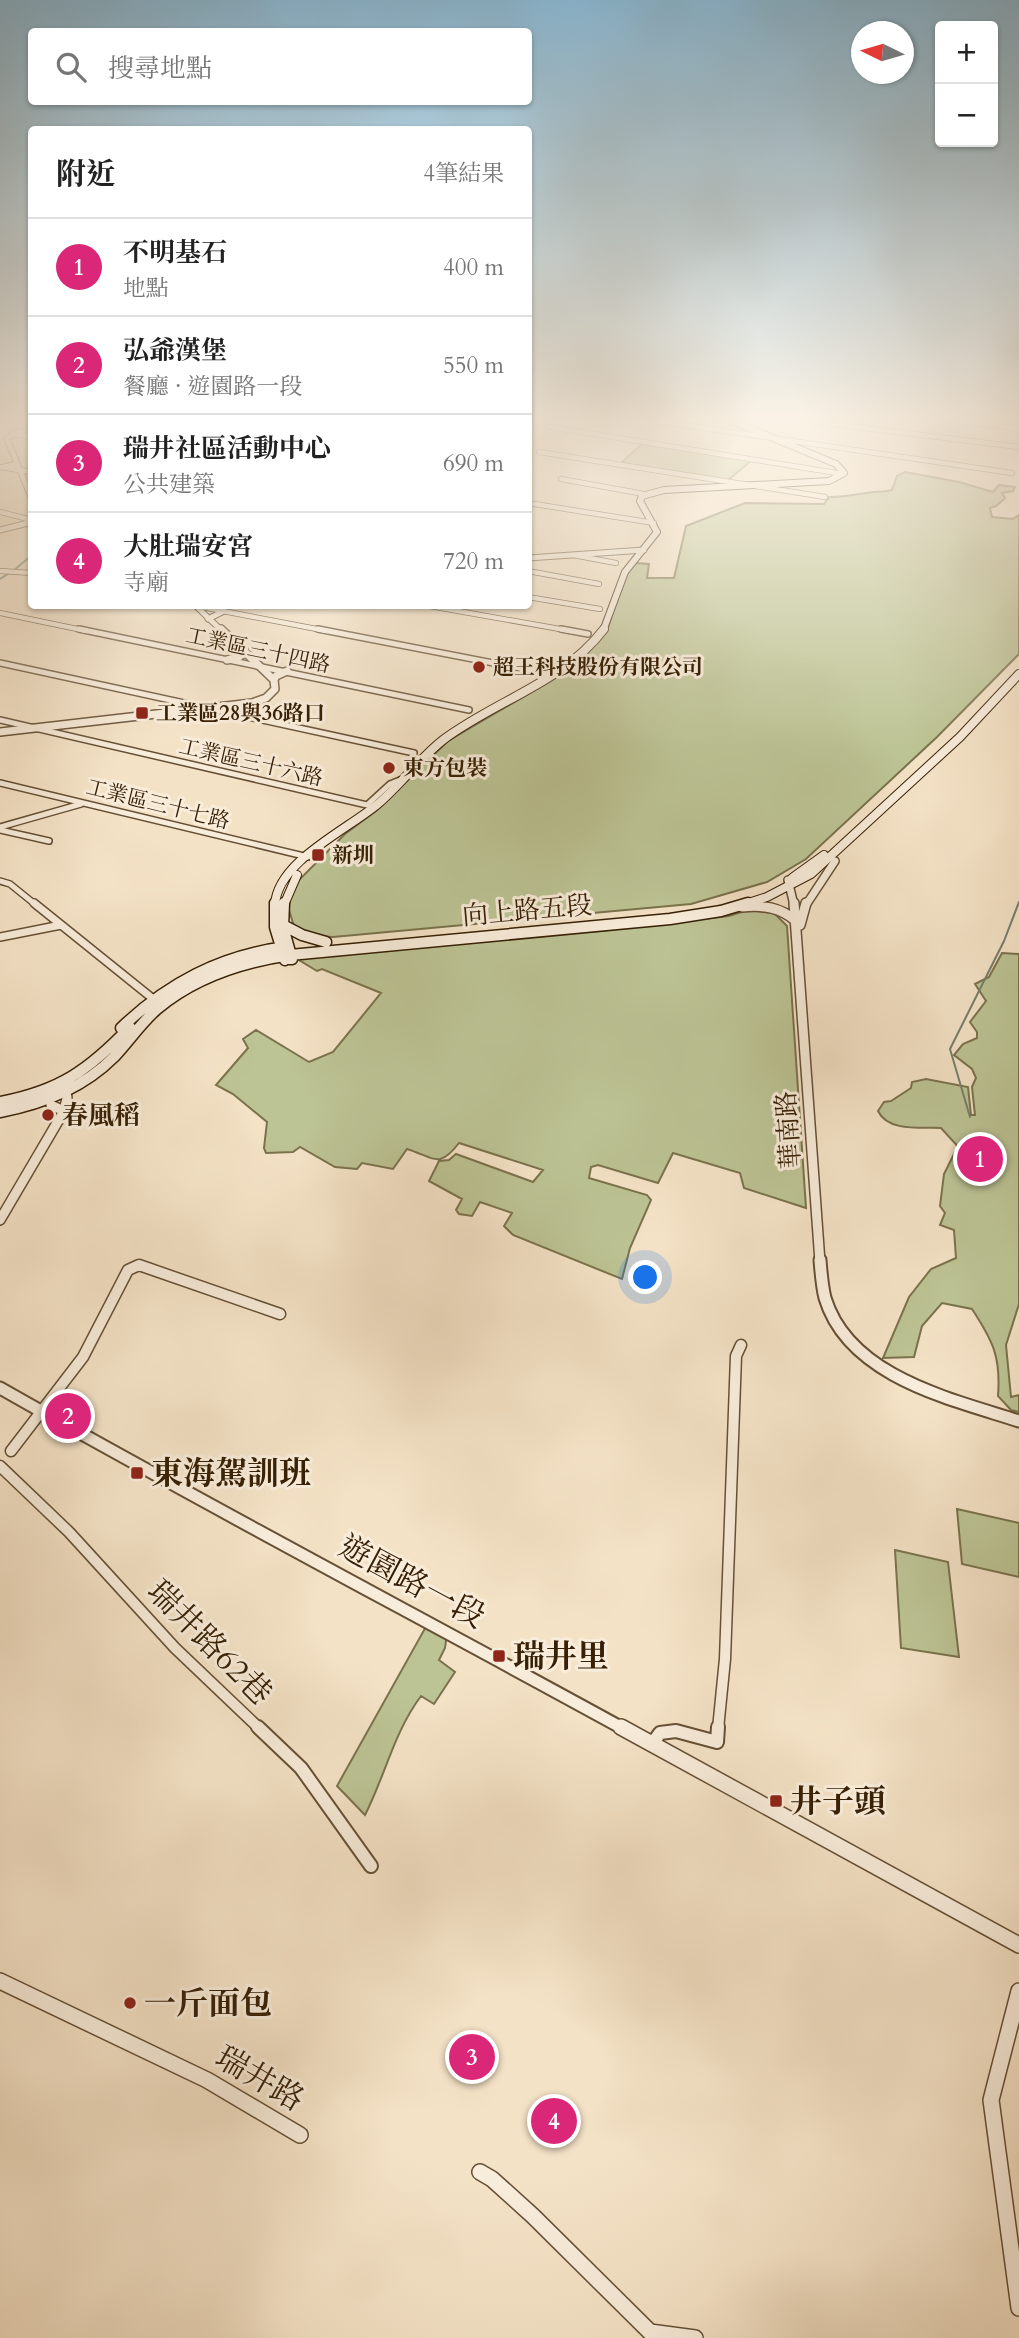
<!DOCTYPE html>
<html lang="zh-TW">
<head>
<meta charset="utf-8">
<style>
	:root { --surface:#fff; --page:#f2f2f2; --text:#222; --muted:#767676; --line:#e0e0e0; --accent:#db2777 }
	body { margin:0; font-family:Cardo,"Noto Serif TC",serif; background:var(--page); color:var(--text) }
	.controls { position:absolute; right:21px; top:21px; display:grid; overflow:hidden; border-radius:7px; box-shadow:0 2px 5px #0004 }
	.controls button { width:63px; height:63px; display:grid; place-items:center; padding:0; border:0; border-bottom:2px solid var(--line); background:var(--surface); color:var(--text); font:35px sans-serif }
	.compass { position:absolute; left:851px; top:21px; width:63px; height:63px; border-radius:50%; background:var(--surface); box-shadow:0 2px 5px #0004; rotate:275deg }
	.you { position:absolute; left:646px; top:1278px; width:24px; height:24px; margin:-18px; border:5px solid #fff; border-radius:50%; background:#1a73e8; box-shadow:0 0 0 10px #1a73e833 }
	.badge { display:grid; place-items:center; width:46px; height:46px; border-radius:50%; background:var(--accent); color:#fff; font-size:23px; font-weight:700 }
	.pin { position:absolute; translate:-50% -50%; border:4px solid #fff; box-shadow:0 2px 7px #0006 }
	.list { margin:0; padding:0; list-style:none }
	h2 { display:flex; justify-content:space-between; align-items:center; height:91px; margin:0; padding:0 28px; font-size:30px }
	h2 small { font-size:23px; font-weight:400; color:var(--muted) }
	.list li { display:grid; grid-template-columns:46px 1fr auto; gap:21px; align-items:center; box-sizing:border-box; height:98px; padding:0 28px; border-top:2px solid var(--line) }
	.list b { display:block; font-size:26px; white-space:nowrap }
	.list p { margin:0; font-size:23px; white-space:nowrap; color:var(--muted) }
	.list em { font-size:23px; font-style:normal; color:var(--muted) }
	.icon { flex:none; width:38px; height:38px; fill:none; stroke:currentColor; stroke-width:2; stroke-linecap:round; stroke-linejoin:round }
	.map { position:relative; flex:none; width:1019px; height:2338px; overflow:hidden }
	.search { position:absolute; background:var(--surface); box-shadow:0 2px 5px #0004; left:28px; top:28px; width:504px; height:77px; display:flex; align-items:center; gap:18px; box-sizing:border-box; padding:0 24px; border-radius:7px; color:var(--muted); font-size:26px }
	.panel { position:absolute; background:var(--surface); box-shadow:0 2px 5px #0004; left:28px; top:126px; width:504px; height:483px; border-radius:7px }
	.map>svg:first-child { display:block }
	.green { fill:#bcc394; stroke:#7a724c; stroke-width:2 }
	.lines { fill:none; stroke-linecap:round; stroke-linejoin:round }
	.stream { stroke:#747e6f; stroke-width:2 }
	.minor-far4-casing { stroke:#665035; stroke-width:6 }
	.minor-far3-casing { stroke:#665035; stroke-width:8 }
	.minor-far2-casing { stroke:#665035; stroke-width:10 }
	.minor-far1-casing { stroke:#665035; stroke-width:13 }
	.minor-casing { stroke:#665035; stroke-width:16 }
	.tertiary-far4-casing { stroke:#665035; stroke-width:7 }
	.tertiary-far3-casing { stroke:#665035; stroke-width:10 }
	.tertiary-far2-casing { stroke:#665035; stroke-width:12 }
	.tertiary-far1-casing { stroke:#665035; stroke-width:15 }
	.tertiary-casing { stroke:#665035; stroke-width:18 }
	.secondary-far2-casing { stroke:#372005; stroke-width:8 }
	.secondary-far1-casing { stroke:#372005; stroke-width:10 }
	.secondary-casing { stroke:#372005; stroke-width:13 }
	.minor-far4 { stroke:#f8ecda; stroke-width:4.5 }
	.minor-far3 { stroke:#f8ecda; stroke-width:5 }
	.minor-far2 { stroke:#f8ecda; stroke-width:7 }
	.minor-far1 { stroke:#f8ecda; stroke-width:10 }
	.minor { stroke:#f8ecda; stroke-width:12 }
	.tertiary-far4 { stroke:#f8ecda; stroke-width:5 }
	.tertiary-far3 { stroke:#f8ecda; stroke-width:7 }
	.tertiary-far2 { stroke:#f8ecda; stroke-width:9 }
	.tertiary-far1 { stroke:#f8ecda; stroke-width:11 }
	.tertiary { stroke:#f8ecda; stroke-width:15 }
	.secondary-far2 { stroke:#f8ecda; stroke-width:6 }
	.secondary-far1 { stroke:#f8ecda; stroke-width:8 }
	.secondary { stroke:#f8ecda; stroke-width:10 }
	.poi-dot { fill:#8f2418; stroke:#f8ecda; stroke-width:2.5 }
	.labels { text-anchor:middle; stroke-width:6; stroke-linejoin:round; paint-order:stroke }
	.far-street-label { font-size:21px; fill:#372005; stroke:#f8ecda }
	.far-poi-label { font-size:21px; font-weight:bold; fill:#372005; stroke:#f8ecda; text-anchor:start }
	.street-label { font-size:26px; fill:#372005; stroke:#f8ecda }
	.poi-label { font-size:26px; font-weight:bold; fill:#372005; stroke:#f8ecda; text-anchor:start }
	.near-poi-label { font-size:32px; font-weight:bold; fill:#372005; stroke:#f8ecda; text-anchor:start }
	.near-street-label { font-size:32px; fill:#372005; stroke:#f8ecda }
</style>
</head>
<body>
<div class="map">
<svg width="1019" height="2338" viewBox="0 0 1019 2338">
	<rect width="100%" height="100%" fill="#f4e2c6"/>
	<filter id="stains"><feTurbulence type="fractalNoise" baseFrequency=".00286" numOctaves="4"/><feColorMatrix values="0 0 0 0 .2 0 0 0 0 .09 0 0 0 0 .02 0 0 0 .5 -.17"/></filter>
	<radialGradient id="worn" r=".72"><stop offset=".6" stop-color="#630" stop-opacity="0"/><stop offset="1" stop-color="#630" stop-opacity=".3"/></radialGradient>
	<path class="green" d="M644 442 752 460 727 481 620 464Z
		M905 472 959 482 993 492 999 485 1015 487 1013 491 1002 493 1005 498 996 506 990 508 992 517 1013 519 1019 515V654L937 737 806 859 767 882 691 904 333 937 317 936 294 926 288 907 294 885 345 834 376 811 448 741 552 680 580 660 607 631 626 572 637 563 649 564 647 578H674L686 526 745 503 824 504 829 497C845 497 858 494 874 492 881 491 885 492 892 490L897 476Z
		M748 910 774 913 787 926 806 1208 744 1188 740 1173 673 1153 658 1183 598 1165 591 1167 589 1178 647 1195 651 1200 630 1248 622 1279 513 1235 504 1226 512 1213 480 1202 472 1216 459 1214 456 1210 462 1199 429 1181 439 1161 449 1160 456 1154 533 1182 543 1170 459 1143C439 1169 435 1158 407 1149L393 1169 362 1163 357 1169 335 1167 300 1147 293 1152 266 1153 264 1148 267 1122 233 1094 216 1085 248 1048 243 1039 256 1030 309 1062 333 1052 381 993 322 969 317 971 299 960 307 956 667 923 729 916Z
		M1002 953 1019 954V1304L1006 1345 1011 1397 1019 1395V1412L1011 1410 998 1396C1001 1357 993 1341 972 1309L942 1303 922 1326 914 1357 883 1358 909 1297 931 1269 956 1258 954 1230 940 1225 945 1213 940 1206 944 1174 955 1152H963L941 1128C921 1127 888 1132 878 1111L884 1102 891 1101 911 1088 912 1082 926 1079 968 1087 971 1115H975L972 1087 976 1078 972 1069 954 1055 963 1044 977 1038V1032L970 1022 986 1001 975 984 989 977Z
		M957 1509 1019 1523V1577L962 1564Z
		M895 1550 948 1562 959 1657 901 1648Z
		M428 1623 447 1633 445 1648 439 1660 455 1672 434 1704 421 1696C394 1732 385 1776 365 1815L337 1786Z"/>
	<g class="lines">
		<path class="stream" d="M528 425 533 421
			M528 430V438
			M13 571 32 555
			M0 579 8 574
			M970 1117 950 1049 1004 941 1019 902"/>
		<defs>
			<path id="minor-far4" d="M656 421 1012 473
				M809 421 1019 447
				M961 421 1019 429
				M550 427 843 474
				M13 434 32 437
				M539 452 825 497
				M0 467 32 472
				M561 479 644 494
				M528 503 654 523
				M0 512 32 520
				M573 555 616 563
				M0 571 32 573
				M528 571 599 584
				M528 597 600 609
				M197 606 327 631
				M430 606 571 631
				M0 613 87 631"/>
			<path id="minor-far3" d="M79 629 469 710
				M318 629 545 673
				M561 629 588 634
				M0 663 414 753
				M0 720 367 805 390 784 405 778
				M0 783 308 857
				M0 827 81 804
				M0 830 49 841
				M0 881 10 884 36 905"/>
			<path id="minor-far2" d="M34 903 152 998
				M0 937 61 925"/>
			<path id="minor-far1" d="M11 1451 83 1357 128 1270 139 1265 280 1314
				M0 1466 69 1532 175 1648 260 1729
				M718 1729 725 1659 736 1356 741 1345"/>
			<path id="minor" d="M258 1727 301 1768 371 1866
				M652 1744 660 1733 676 1731 717 1742 718 1727"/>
			<path id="tertiary-far4" d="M32 429 13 434 7 439 32 499
				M4 467 17 464
				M0 530 32 522
				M528 558 644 550
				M196 606 222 631
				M208 619 224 611"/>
			<path id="tertiary-far3" d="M227 660 239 657 245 651
				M274 680 276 676 287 671
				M0 732 252 703 266 698 275 689 274 680 221 629
				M788 880 794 905
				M806 905 835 861"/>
			<path id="tertiary-far2" d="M794 903 820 1262
				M742 907C763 905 780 907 796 921
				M800 925 806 903
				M51 1105 64 1111
				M0 1220 64 1111 67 1098 65 1085"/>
			<path id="tertiary-far1" d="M820 1260C821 1273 822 1286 825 1298 849 1377 951 1399 1019 1421
				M0 1388C206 1505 416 1615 624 1729"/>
			<path id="tertiary" d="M621 1727 1019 1945
				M0 1981 207 2080 300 2135
				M1019 1991 991 2100 1019 2308
				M480 2172 492 2179 533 2216 650 2332 695 2338"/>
			<path id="secondary-far2" d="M603 631 625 572 657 532 640 501 642 496 664 490 829 481 844 473 836 464 732 421"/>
			<path id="secondary-far1" d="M792 878 824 855
				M275 905C277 861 349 829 379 803 401 784 420 758 443 740 496 700 563 683 604 629
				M284 905 297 875
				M742 905 767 897 811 874 960 737 1019 674"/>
			<path id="secondary" d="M275 903V927L285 960
				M284 903 283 927 292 959H289
				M283 925 302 935 326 942
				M121 1028C168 983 220 956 285 947
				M0 1102C59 1091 89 1070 130 1027
				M0 1112C43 1104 83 1088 114 1057 129 1041 141 1023 157 1009 195 977 242 962 290 955L670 919 721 911 748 903"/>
		</defs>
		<use href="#minor-far4" class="minor-far4-casing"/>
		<use href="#minor-far3" class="minor-far3-casing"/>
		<use href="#minor-far2" class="minor-far2-casing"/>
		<use href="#minor-far1" class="minor-far1-casing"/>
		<use href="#minor" class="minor-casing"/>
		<use href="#tertiary-far4" class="tertiary-far4-casing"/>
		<use href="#tertiary-far3" class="tertiary-far3-casing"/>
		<use href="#tertiary-far2" class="tertiary-far2-casing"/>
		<use href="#tertiary-far1" class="tertiary-far1-casing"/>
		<use href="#tertiary" class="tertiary-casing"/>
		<use href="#secondary-far2" class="secondary-far2-casing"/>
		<use href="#secondary-far1" class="secondary-far1-casing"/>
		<use href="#secondary" class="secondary-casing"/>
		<use href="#minor-far4" class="minor-far4"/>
		<use href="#minor-far3" class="minor-far3"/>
		<use href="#minor-far2" class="minor-far2"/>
		<use href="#minor-far1" class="minor-far1"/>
		<use href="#minor" class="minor"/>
		<use href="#tertiary-far4" class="tertiary-far4"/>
		<use href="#tertiary-far3" class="tertiary-far3"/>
		<use href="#tertiary-far2" class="tertiary-far2"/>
		<use href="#tertiary-far1" class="tertiary-far1"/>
		<use href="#tertiary" class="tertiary"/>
		<use href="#secondary-far2" class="secondary-far2"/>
		<use href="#secondary-far1" class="secondary-far1"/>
		<use href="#secondary" class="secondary"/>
	</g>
	<linearGradient id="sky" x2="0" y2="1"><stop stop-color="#89b8d4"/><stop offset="0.56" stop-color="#faf2e5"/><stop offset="1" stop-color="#faf2e5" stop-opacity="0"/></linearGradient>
	<rect width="1019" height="748" fill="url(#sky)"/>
	<g class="poi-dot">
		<circle cx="479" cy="667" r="7"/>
		<rect x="135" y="706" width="14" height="14" rx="3.5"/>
		<circle cx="389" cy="768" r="7"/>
		<rect x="311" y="848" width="14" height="14" rx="3.5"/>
		<circle cx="48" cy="1115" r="7"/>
		<rect x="130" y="1466" width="14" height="14" rx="3.5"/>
		<rect x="492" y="1649" width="14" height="14" rx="3.5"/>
		<rect x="769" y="1794" width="14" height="14" rx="3.5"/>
		<circle cx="130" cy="2003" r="7"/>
	</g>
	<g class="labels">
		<g class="far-street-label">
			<text transform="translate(258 650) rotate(12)" y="7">工業區三十四路</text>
			<text transform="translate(251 762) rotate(13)" y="7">工業區三十六路</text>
			<text transform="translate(158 804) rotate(14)" y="7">工業區三十七路</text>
		</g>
		<g class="far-poi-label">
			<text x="493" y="674">超王科技股份有限公司</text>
			<text x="156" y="720">工業區28與36路口</text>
			<text x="403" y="775">東方包裝</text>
			<text x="332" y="862">新圳</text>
		</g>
		<g class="street-label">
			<text transform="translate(527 910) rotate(-5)" y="9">向上路五段</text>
			<text transform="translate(788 1130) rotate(-94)" y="9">華南路</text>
		</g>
		<g class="poi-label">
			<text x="62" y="1124">春風稻</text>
		</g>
		<g class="near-poi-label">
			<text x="151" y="1484">東海駕訓班</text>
			<text x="513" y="1667">瑞井里</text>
			<text x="790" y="1812">井子頭</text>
			<text x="144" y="2014">一斤面包</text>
		</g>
		<g class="near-street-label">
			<text transform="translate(412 1581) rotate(28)" y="11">遊園路一段</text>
			<text transform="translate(210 1642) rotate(45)" y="11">瑞井路62巷</text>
			<text transform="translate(260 2078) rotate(30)" y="11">瑞井路</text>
		</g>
	</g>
	<rect width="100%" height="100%" filter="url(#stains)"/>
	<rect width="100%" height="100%" fill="url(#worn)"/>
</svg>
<div class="controls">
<button>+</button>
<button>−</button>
</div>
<svg class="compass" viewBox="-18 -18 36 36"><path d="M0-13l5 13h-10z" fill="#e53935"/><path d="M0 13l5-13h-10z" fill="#767676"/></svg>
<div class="you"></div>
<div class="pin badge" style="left:980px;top:1159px">1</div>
<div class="pin badge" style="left:68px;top:1416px">2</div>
<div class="pin badge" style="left:472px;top:2057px">3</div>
<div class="pin badge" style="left:554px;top:2121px">4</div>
<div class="search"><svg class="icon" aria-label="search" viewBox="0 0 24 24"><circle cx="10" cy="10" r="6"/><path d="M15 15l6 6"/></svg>搜尋地點</div>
<section class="panel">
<h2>附近<small>4筆結果</small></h2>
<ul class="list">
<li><span class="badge">1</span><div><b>不明基石</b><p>地點</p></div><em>400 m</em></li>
<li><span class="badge">2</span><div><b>弘爺漢堡</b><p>餐廳 · 遊園路一段</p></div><em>550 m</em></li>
<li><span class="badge">3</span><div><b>瑞井社區活動中心</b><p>公共建築</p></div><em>690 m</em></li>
<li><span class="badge">4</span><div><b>大肚瑞安宮</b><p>寺廟</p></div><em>720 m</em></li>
</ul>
</section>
</div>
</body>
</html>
